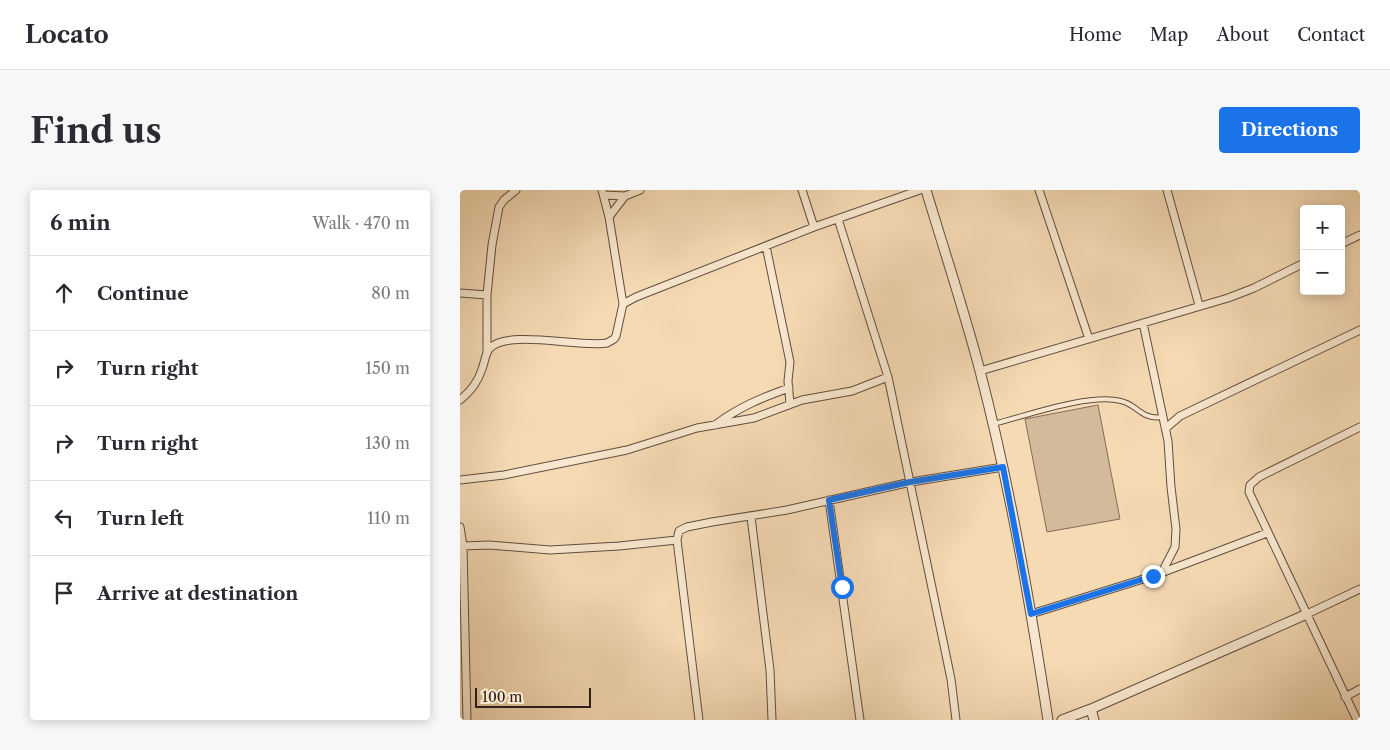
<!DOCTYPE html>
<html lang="en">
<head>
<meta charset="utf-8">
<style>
	:root { --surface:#fff; --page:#f7f7f7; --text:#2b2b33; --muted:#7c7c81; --line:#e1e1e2; --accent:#1a73e8 }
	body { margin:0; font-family:"Libre Caslon Text",serif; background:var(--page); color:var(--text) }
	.controls { position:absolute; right:15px; top:15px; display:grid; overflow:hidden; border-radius:5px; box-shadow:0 2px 12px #0003 }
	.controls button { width:45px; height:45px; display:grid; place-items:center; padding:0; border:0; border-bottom:1px solid var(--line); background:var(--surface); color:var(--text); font:25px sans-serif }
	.scale { position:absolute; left:15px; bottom:12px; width:116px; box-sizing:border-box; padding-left:5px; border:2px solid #2f201a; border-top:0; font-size:14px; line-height:18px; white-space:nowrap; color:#2f201a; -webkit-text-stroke:4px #f8e7ce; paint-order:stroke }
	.stop { position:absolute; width:15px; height:15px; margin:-11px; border:4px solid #1a73e8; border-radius:50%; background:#fff }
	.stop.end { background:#1a73e8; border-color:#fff; box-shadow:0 1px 5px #0008 }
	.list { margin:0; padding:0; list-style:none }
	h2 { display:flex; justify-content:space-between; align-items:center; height:65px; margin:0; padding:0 20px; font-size:21px }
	h2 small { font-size:16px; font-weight:400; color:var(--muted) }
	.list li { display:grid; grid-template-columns:32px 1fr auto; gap:15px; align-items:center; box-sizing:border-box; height:75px; padding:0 20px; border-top:1px solid var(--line) }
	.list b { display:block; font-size:19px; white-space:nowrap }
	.list em { font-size:16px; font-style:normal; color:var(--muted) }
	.icon { flex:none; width:28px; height:28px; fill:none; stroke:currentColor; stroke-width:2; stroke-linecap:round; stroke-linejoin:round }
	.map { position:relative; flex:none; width:900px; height:530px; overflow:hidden; border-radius:5px }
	header { display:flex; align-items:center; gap:30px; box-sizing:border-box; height:70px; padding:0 25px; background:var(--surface); border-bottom:1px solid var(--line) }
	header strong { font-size:24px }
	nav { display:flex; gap:28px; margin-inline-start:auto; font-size:18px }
	.intro { display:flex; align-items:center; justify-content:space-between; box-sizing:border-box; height:120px; padding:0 30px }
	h1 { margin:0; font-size:35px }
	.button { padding:12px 22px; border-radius:5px; background:var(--accent); color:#fff; font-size:18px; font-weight:700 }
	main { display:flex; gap:30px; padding:0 30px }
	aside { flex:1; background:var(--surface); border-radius:5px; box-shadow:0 2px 12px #0003 }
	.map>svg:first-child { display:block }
	.green { fill:#d3ba9a; stroke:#816d5a }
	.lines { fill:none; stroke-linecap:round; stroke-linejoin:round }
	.service-casing { stroke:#604e40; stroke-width:6 }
	.minor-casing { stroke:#604e40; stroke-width:9 }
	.tertiary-casing { stroke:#604e40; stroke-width:11 }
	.service { stroke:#f8e7ce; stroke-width:4 }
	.minor { stroke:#f8e7ce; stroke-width:7 }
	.tertiary { stroke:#f8e7ce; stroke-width:9 }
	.route { stroke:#1a73e8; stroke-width:6 }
</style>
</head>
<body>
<header>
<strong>Locato</strong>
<nav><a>Home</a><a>Map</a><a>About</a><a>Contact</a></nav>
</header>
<div class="intro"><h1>Find us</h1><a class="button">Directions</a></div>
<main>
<aside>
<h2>6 min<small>Walk · 470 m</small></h2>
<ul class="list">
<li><svg class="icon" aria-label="ahead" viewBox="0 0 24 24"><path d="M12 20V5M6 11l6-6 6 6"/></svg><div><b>Continue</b></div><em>80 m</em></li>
<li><svg class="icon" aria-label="right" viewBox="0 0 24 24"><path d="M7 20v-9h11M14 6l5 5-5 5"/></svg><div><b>Turn right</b></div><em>150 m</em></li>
<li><svg class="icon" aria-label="right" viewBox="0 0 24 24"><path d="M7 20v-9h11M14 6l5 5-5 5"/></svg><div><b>Turn right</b></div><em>130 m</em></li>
<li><svg class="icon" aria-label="left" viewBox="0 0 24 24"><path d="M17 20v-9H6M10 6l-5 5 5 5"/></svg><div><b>Turn left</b></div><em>110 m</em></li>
<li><svg class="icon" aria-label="arrive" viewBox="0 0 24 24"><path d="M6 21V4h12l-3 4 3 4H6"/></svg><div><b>Arrive at destination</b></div></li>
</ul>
</aside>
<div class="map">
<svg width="900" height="530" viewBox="0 0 900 530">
	<rect width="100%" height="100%" fill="#f5dab4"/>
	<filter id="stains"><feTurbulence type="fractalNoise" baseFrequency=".004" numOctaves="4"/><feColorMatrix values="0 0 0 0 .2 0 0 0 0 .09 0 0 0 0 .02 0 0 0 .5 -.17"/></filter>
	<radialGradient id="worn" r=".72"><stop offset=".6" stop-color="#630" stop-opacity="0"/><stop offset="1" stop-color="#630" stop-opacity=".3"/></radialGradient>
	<path class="green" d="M638 215 660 329 587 342 565 229Z"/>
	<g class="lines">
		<defs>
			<path id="service" d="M533 234C566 226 628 203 661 211 678 215 681 230 702 227"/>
			<path id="minor" d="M142 0 149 27 163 114
				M342 0 354 37
				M579 0 629 149
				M707 0 739 115
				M144 5 165 6
				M149 27 165 6 180 0
				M378 29 428 187 476 417 491 489 496 530
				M881 54 900 45
				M306 56 330 172 328 191 330 214
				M0 103 27 105
				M683 133 708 251 711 297 716 339 715 357 702 382
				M27 161V105L32 55 39 17 44 10 56 0
				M520 181 768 108 794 98 844 73
				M0 210C10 202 18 192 22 179 25 172 25 163 30 158 48 139 121 158 147 153L154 149 156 146 163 114 176 107 354 37 460 0
				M255 235C279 217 301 208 329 198
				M706 238 720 226 900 140
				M0 290 44 285 167 260 237 238 294 228 342 210 392 201 428 187
				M369 310 400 530
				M291 327 310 480 312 530
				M0 337 3 356 7 530
				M3 356 29 355 90 360 159 356 217 350
				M571 424 693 386 807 343
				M847 424 900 399
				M885 507 900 499
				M239 530 217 350 219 341 227 337 252 332 327 320 451 292 543 277
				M897 530 789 302 790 295 799 287 900 237"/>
			<path id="tertiary" d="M466 0C484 60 504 120 520 181 550 296 570 413 588 530
				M631 519 634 530
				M602 530 631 519 847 424"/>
		</defs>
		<use href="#service" class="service-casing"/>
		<use href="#minor" class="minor-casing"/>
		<use href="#tertiary" class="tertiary-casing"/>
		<use href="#service" class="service"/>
		<use href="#minor" class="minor"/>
		<use href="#tertiary" class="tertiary"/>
	</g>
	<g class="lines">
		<path class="route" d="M382 397 369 310 450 292 543 277 571 424 693 386"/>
	</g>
	<rect width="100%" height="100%" filter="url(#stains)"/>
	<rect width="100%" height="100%" fill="url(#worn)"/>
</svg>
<div class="controls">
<button>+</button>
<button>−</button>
</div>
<div class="scale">100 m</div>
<div class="stop" style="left:382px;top:397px"></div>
<div class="stop end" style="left:693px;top:386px"></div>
</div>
</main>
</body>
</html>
